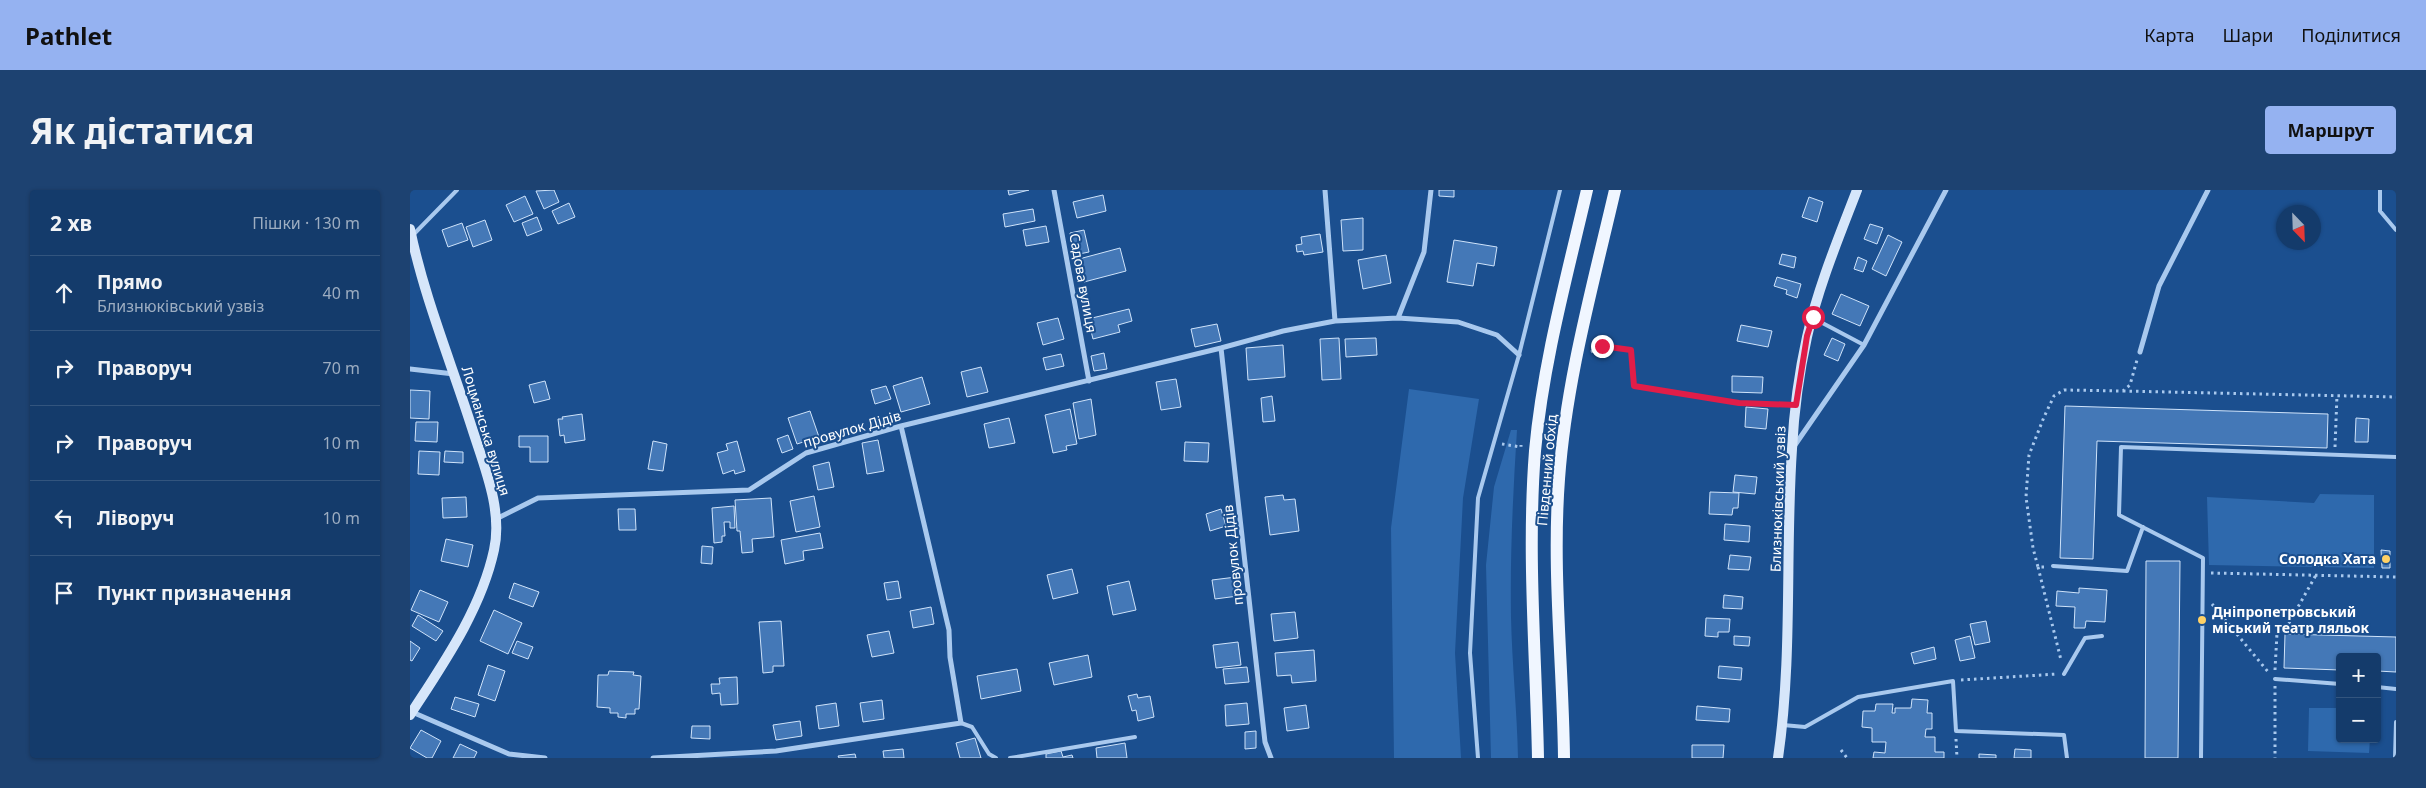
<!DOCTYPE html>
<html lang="uk">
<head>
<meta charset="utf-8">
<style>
	:root { --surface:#143b6b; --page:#1d4271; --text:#f1f3f6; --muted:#9dadc1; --line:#33557e; --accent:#95b2f1 }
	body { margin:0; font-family:"Noto Sans",sans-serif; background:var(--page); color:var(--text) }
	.controls { position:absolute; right:15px; bottom:15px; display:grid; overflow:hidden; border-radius:5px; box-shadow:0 1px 4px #0004 }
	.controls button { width:45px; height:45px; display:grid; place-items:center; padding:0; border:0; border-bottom:1px solid var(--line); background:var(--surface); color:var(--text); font:25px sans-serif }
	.compass { position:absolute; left:1866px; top:15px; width:45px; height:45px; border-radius:50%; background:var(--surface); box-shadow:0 1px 4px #0004; rotate:157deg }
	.stop { position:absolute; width:15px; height:15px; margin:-11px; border:4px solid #e11d48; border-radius:50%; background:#fff }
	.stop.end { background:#e11d48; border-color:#fff; box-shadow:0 1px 5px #0008 }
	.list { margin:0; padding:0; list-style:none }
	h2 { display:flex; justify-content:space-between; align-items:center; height:65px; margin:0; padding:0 20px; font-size:21px }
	h2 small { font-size:16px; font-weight:400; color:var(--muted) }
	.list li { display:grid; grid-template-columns:32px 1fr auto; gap:15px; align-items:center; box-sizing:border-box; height:75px; padding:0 20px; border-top:1px solid var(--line) }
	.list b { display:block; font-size:19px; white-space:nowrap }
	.list p { margin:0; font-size:16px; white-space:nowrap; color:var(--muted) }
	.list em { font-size:16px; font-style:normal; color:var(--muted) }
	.icon { flex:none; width:28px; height:28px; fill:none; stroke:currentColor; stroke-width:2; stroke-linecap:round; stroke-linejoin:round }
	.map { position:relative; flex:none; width:1986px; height:568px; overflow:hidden; border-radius:5px }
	header { display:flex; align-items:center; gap:30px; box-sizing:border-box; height:70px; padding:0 25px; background:var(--accent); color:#111 }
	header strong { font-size:24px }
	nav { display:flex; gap:28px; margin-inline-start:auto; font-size:18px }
	.intro { display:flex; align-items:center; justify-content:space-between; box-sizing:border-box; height:120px; padding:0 30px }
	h1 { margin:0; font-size:35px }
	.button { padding:12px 22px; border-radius:5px; background:var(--accent); color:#111; font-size:18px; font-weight:700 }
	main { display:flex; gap:30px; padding:0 30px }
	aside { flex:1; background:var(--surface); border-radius:5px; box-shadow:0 1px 4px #0004 }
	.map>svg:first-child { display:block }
	.green { fill:#2e69ad }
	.building { fill:#4478b7; stroke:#cfe3fa }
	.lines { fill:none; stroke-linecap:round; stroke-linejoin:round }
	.path { stroke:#a9c9ee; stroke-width:3; stroke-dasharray:2.5 4; stroke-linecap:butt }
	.lane { stroke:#a9c9ee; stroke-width:4 }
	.street { stroke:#a9c9ee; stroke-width:5 }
	.secondary { stroke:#d6e6fa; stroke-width:10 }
	.primary { stroke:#f0f6ff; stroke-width:12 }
	.route { stroke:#e11d48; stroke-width:6 }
	.poi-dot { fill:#ffd166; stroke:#1b4f8f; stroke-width:2 }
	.labels { text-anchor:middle; stroke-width:4; stroke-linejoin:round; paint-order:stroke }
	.street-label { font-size:14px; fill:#fff; stroke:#1b4f8f }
	.poi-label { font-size:14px; font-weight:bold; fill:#fff; stroke:#1b4f8f; text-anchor:end }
</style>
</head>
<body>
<header>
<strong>Pathlet</strong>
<nav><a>Карта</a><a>Шари</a><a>Поділитися</a></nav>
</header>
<div class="intro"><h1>Як дістатися</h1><a class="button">Маршрут</a></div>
<main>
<aside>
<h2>2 хв<small>Пішки · 130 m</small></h2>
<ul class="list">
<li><svg class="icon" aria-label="ahead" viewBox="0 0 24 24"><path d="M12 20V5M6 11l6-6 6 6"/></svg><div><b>Прямо</b><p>Близнюківський узвіз</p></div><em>40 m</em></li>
<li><svg class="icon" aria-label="right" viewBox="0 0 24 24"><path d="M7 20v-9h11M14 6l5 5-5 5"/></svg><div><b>Праворуч</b></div><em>70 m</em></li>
<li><svg class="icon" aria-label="right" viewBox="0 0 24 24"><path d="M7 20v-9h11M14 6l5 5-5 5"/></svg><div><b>Праворуч</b></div><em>10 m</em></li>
<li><svg class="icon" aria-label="left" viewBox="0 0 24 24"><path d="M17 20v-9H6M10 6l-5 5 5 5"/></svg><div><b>Ліворуч</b></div><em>10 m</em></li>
<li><svg class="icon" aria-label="arrive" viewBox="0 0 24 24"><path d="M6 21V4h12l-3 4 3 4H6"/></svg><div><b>Пункт призначення</b></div></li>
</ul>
</aside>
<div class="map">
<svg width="1986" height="568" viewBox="0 0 1986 568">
	<rect width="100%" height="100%" fill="#1b4f8f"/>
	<path class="green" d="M999 199 1069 209 1053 308 1045 463 1051 568H984L981 338Z
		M1101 240H1107C1103 302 1100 364 1101 427 1102 474 1107 521 1108 568H1081L1076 375 1084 297Z
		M1910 304 1964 305V378L1799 375 1797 307 1904 313Z
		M1899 518H1930V549H1960L1959 563 1898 561Z"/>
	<path class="building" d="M144 0 149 12 134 19 126 1Z
		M598 0H619L599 5Z
		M1029 0H1044V7L1029 6Z
		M693 5 696 21 667 28 663 12Z
		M115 6 123 24 104 32 96 15Z
		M1399 7 1413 12 1407 32 1392 27Z
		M159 13 165 27 148 34 142 21Z
		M623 19 625 31 595 37 593 24Z
		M127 27 132 40 117 46 112 33Z
		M953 28V60L933 61 931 30Z
		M75 30 82 50 63 57 56 37Z
		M52 33 58 50 38 57 32 40Z
		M1460 34 1473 38 1467 54 1454 49Z
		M636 36 639 52 616 56 613 40Z
		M674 40 679 62 664 65 660 43Z
		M910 44 913 62 894 65 893 61 887 62 886 55 892 54 891 47Z
		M1478 45 1492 52 1476 86 1462 79Z
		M1044 50 1087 57 1084 76 1067 73 1063 96 1037 92Z
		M710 58 716 81 674 92 669 69Z
		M1372 64 1386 67 1384 78 1369 74Z
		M976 65 981 93 953 99 948 70Z
		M1448 67 1457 71 1453 82 1444 79Z
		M1367 87 1391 94 1387 108 1376 104 1377 100 1364 96Z
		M1431 104 1459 116 1450 136 1422 124Z
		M719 119 722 131 708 135 710 142 683 149 678 129Z
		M648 128 654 149 633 155 627 133Z
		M807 134 811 151 785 157 781 139Z
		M1331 135 1362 141 1358 157 1327 151Z
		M929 148 931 189 912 190 910 149Z
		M966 148 967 165 936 167 935 149Z
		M1422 148 1435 154 1428 171 1414 165Z
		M873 155 875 187 838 190 836 158Z
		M694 163 697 179 684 181 681 166Z
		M651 164 654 176 636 180 633 168Z
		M571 177 578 202 557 207 551 182Z
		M1322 186 1353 187 1352 203 1322 202Z
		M512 187 520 214 491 222 483 196Z
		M766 189 771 217 751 220 746 192Z
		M135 191 140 209 124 213 119 195Z
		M476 196 481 209 465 214 461 200Z
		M0 200 20 201 19 229 0 228Z
		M862 206 865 231 853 232 851 208Z
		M681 209 686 245 669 249 663 213Z
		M1655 216 1918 224 1917 258 1687 251 1683 369 1650 368Z
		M1336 217 1358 219 1356 239 1335 237Z
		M660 219 667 254 656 256 657 260 643 263 635 225Z
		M400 221 409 247 387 254 378 228Z
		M172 224 175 250 155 253 154 245 150 246 148 229H153L152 227Z
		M599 228 605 253 579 258 574 234Z
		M1946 228 1959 229 1958 252H1945Z
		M6 232H28L27 252 5 251Z
		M378 245 383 259 372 263 367 249Z
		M109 246H138V272H120V257H109Z
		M468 250 474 281 457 284 452 253Z
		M243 251 257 254 253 281 238 279Z
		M327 251 335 281 325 284 324 280 313 284 307 263 318 260 316 254Z
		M775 252 799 253 798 272 774 271Z
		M9 261 30 262 29 285 8 284Z
		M35 261 53 262V273L34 272Z
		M419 272 424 297 408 300 403 276Z
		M1325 285 1347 287 1345 304 1323 302Z
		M1300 302 1329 303 1328 318H1323L1322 325 1299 324Z
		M873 305 874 310 885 309 889 341 860 345 855 307Z
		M404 306 410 337 386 342 380 311Z
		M56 307 57 327 33 328 32 308Z
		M361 308 364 347 342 349 343 362 332 363 330 341H327L325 310Z
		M324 316 325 338H320V332H314L315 346H312V352L304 353 302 318Z
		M208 319H225L226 340H209Z
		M811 319 816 336 800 341 796 324Z
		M1315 334 1340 336 1339 352 1314 350Z
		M410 343 413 358 393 361 394 370 375 374 371 350Z
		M36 349 63 355 58 377 31 371Z
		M292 356 303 357 302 374 291 373Z
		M1971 360 1980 361V378H1972Z
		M1320 365 1341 367 1339 380 1318 379Z
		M1736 371H1770L1768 568H1735Z
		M662 379 668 403 643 409 637 385Z
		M826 387 828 406 805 409 802 390Z
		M488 391 491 408 477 410 474 393Z
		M719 391 726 420 703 425 697 396Z
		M104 393 129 402 123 417 99 408Z
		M1669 398 1697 400 1695 432 1676 431 1675 438H1664L1665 417 1646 416 1647 401 1669 403Z
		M10 400 38 412 29 432 1 420Z
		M1314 405 1333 407 1332 419 1313 418Z
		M521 417 524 434 503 438 500 421Z
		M84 420 112 433 98 464 70 451Z
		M885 422 888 448 864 451 861 424Z
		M8 425 33 441 26 451 2 436Z
		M1296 428 1320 429 1319 442H1308V447L1295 446Z
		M371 431 374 476H363V482L353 483 349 432Z
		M1576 431 1580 452 1565 455 1560 434Z
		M479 441 484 463 462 467 457 445Z
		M1875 444 1986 447V482L1967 481V467H1930V480L1874 478Z
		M1324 446 1340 447 1339 456 1324 455Z
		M1560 446 1565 468 1550 471 1545 450Z
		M0 451 10 458 2 471 0 470Z
		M107 451 123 457 118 469 102 463Z
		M828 452 831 475 806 478 803 455Z
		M1524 457 1526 469 1504 474 1501 463Z
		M904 460 906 491 882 493 881 485 867 486 865 463Z
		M678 465 682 487 644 495 639 473Z
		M78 475 95 481 85 511 68 505Z
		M1309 476 1332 478 1331 490 1308 488Z
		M837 477 839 492 815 494 813 479Z
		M607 479 611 501 571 509 567 486Z
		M199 481 224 482 223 485 231 486 229 519H225V524H216V528L208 527V523H200V518L187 517 188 485H198Z
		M327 487 328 514 311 515 310 503 302 504 301 494H310L309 488Z
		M727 504 728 508 740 506 744 527 728 531 726 520 722 521 718 506Z
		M45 507 69 514 65 527 41 519Z
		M1502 509 1518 510 1517 523H1522V539H1516L1515 547H1525V562H1534V568H1463L1464 562 1475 563 1476 552H1462V538L1452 537 1453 521H1465L1466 514H1483L1482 523H1485V518H1501Z
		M472 510 474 529 453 532 450 513Z
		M426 513 429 536 409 539 406 516Z
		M837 513 839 534 816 536 815 515Z
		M896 515 899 538 877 541 874 518Z
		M1287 516 1320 519 1319 532 1286 530Z
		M390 531 392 546 366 550 363 535Z
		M282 536H300V549L281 548Z
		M11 540 31 551 22 568H17L0 558Z
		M846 541V558L835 559V542Z
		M565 548 571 568H550L546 553Z
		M715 553 717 568H687L686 558Z
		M50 554 67 562 64 568H43Z
		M1282 555H1314L1313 568H1282Z
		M493 559 494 568H474L473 561Z
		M1605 559 1621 560V568H1604Z
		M651 561 653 567 662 565 663 568H636V564Z
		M445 564 446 568H429L428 566Z
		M1569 564 1586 565V568H1569Z"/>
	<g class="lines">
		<path class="path" d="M1181 162 1193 156 1221 160 1224 196 1329 213 1373 215
			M1713 201 1986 207
			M1092 254 1111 257V255
			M1925 257 1927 205
			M1628 377 1651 470
			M1634 377H1628L1623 358 1616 307 1619 265 1634 227 1644 206 1654 200 1713 201 1720 195 1727 170
			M1801 383 1986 387
			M1802 414 1859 483
			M1865 480 1867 443 1879 433 1906 385
			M1551 490 1647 484
			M1865 496V568
			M1546 549 1547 568
			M1431 560 1437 568"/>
		<path class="lane" d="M1970 0V21L1986 40
			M3 45 47 0
			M1403 128 1454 155
			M1643 376 1717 381 1733 337
			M1654 484 1675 448 1692 446
			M1865 489 1930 494
			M1967 497 1986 499
			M551 533 562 537 579 564 586 568
			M1373 535 1395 537 1448 507 1543 491 1546 541 1654 545 1657 568
			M600 568 725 547
			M1068 568 1060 463 1068 308 1109 165 1150 0
			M1791 568 1793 368 1709 325 1711 257 1986 267
			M1985 568 1986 532"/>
		<path class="street" d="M644 0 679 191
			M915 0 925 131
			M988 128 1014 62 1021 0
			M811 158 855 552 861 568
			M1730 162 1749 96 1798 0
			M0 179 44 184
			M1385 255 1454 155 1536 0
			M86 329 128 308 339 300 396 263 491 236 811 158 873 141 925 131 988 128 1048 132 1087 145 1109 165
			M2 522 99 564 135 568
			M243 568 366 561 551 533 540 467 539 440 491 236"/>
		<path class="secondary" d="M0 39C14 107 41 172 62 238 74 276 93 320 84 360 71 420 33 474 0 525
			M1368 568C1383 465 1375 362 1382 259 1384 221 1389 183 1397 147 1408 97 1429 47 1447 0"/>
		<path class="primary" d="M1128 568C1126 465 1117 363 1125 261 1133 173 1157 86 1177 0
			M1154 568C1153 475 1142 382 1149 289 1156 191 1183 95 1205 0"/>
	</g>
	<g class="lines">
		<path class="route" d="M1192 156 1221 160 1224 196 1329 213 1386 215 1397 146 1403 127"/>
	</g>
	<g class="poi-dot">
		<circle cx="1976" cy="369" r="5"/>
		<circle cx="1792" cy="430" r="5"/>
	</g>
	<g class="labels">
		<g class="street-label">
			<text transform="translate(673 93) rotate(80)" y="5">Садова вулиця</text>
			<text transform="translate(442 239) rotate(-16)" y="5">провулок Дідів</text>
			<text transform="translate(76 241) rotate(73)" y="5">Лоцманська вулиця</text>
			<text transform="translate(1137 280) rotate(-85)" y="5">Південний обхід</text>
			<text transform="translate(1368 309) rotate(-88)" y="5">Близнюківський узвіз</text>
			<text transform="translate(823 365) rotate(-96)" y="5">провулок Дідів</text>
		</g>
		<g class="poi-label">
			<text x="1966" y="374">Солодка Хата</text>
			<text x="1802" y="427" text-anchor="start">Дніпропетровський<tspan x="1802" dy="16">міський театр ляльок</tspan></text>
		</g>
	</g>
</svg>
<div class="controls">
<button>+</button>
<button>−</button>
</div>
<svg class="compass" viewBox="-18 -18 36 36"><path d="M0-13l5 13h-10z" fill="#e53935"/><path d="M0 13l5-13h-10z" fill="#9dadc1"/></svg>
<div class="stop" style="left:1403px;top:127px"></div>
<div class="stop end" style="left:1192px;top:156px"></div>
</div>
</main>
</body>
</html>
